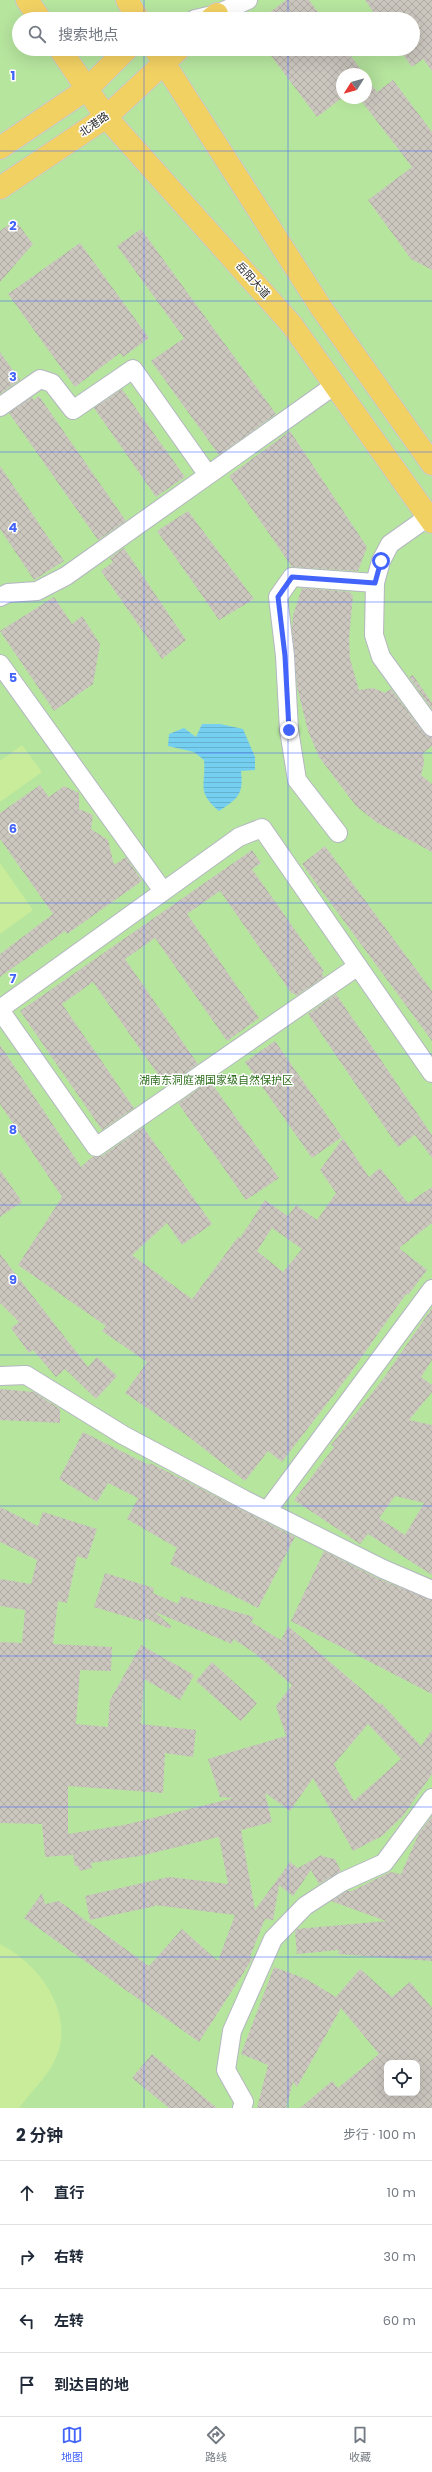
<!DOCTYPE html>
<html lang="zh">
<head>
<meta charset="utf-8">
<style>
	:root { --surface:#fff; --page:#f6f6f7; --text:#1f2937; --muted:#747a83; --line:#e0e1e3; --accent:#4264fb }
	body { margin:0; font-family:Poppins,"Noto Sans SC",sans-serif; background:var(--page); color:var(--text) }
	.controls { position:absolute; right:12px; bottom:12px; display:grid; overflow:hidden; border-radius:8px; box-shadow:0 4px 16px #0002 }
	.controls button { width:36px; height:36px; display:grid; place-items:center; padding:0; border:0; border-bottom:1px solid var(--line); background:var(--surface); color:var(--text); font:20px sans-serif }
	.compass { position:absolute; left:336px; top:68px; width:36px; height:36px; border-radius:50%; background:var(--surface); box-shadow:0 4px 16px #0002; rotate:233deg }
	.stop { position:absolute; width:12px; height:12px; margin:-9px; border:3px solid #4264fb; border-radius:50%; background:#fff }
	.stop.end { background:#4264fb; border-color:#fff; box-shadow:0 1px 4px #0008 }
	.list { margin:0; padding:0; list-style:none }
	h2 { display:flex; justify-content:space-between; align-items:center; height:52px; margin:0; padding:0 16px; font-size:17px }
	h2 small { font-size:13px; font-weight:400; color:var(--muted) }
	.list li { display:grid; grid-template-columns:26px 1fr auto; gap:12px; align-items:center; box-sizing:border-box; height:64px; padding:0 16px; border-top:1px solid var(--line) }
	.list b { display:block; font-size:15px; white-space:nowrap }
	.list em { font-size:13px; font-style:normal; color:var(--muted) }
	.icon { flex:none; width:22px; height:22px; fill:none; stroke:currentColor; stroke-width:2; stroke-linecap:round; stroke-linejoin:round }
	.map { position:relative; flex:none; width:432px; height:2108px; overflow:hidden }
	.search { position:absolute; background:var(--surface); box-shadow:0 4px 16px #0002; left:12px; right:12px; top:12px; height:44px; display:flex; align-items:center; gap:10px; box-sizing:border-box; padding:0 14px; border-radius:22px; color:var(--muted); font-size:15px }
	.sheet { height:308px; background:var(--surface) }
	nav { display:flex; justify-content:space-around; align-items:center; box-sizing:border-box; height:56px; border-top:1px solid var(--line); background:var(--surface); font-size:11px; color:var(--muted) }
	nav a { display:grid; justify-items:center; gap:2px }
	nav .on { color:var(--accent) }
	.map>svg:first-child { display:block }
	.park { fill:#b6e59e; fill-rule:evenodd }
	.pitch { fill:#c9ec9a }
	.water { fill:url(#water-rules) }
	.building { fill:url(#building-cross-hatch); fill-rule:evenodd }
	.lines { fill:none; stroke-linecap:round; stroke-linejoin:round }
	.minor-casing { stroke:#b4b7c1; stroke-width:20 }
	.major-casing { stroke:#c9c9c9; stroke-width:24 }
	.minor { stroke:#fff; stroke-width:18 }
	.major { stroke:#f2d163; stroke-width:22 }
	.route { stroke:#4264fb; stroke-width:5 }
	.grid { fill:none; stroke:#4264fb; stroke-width:1; stroke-opacity:0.55 }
	.labels { text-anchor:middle; stroke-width:3; stroke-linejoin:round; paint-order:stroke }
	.street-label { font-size:11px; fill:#2e2e2e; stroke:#fff }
	.park-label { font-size:11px; fill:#2c6e1b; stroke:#fff }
	.grid-label { font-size:13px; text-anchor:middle; font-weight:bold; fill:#4264fb; stroke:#fff; stroke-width:3; stroke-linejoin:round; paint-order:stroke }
</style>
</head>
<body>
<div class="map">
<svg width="432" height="2108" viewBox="0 0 432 2108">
	<defs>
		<pattern id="water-rules" width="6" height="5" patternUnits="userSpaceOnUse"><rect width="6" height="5" fill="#75cff0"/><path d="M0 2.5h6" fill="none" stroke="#66b2ce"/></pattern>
		<pattern id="building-cross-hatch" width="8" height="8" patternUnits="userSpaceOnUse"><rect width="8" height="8" fill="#cbc7bf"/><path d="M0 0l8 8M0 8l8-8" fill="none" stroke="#afaba4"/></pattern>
	</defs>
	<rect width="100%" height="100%" fill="#efe9e1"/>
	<path class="park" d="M0 0H432V2108H0ZM19 19H413V49H19ZM342 74H366V98H342ZM387 2063H417V2093H387Z"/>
	<path class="pitch" d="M22 745 42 772 0 802V761Z
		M0 863 33 910 0 934Z
		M0 1944C40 1964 78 2016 54 2062 46 2078 30 2093 19 2108H0Z"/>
	<path class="water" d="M202 724H220L243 729 255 757V770L241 771C244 795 237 799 219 811 196 791 206 787 204 760L194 752 168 746 169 734 184 728 196 737Z"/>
	<path class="building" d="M286 0H309L323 19H261Z
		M365 0H432V71L423 59 412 67 399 49H413V19H378Z
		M266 49H346L364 74H342V98L317 117Z
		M366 77 377 92 393 80 432 132V270L411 259 368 200 412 167 359 98H366Z
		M15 220 33 244 0 282V231Z
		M141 229 276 414 219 455 151 361 184 338 117 246Z
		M80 243 149 338 123 357 120 353 75 387 8 294Z
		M0 352 20 380 0 394Z
		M122 389 185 477 156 497 94 408Z
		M39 396 126 521 98 540 9 413 32 397 34 400Z
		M290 431 367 547 358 571 292 567 229 476Z
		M0 466 64 561 34 580 0 529Z
		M188 511 254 599 219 620 157 531Z
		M124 548 186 640 162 659 101 571 113 562 110 558Z
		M302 588 351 592 350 594 353 595 349 639 350 659 359 690 373 688 385 693 391 689 424 733 432 737V746L423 753 424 764 421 775 432 784V852L376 822 356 806 319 757 308 731 297 687 292 629 293 615Z
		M54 597 72 624 82 616 100 644 93 684 54 711 0 631Z
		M413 675 432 703V709L409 677Z
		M40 785 49 797 64 786 79 793V809L93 815 91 829 108 840 114 865 126 857 142 881 67 934 65 931 0 977V954L53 914 0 839V813Z
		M325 846 432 991V1041L302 864Z
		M252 850 261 863 252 869 324 971 322 973 324 977 296 996 294 993 292 994 220 891 187 914 259 1018 227 1041 155 938 125 959 198 1064 166 1086 93 982 62 1004 134 1108 102 1130 20 1011Z
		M336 994 432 1135V1158L415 1135 398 1147 308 1014Z
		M275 1041 342 1137 312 1158 245 1062Z
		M0 1045 81 1167 92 1157 102 1156 143 1127 212 1224 182 1245 167 1223 132 1255 192 1299 238 1237 240 1238 265 1200 288 1216 296 1205 317 1220 336 1193 320 1170 343 1138 369 1177 380 1168 408 1203 432 1187V1223L399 1248 427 1270 408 1295 406 1294 349 1375 282 1462 268 1451 245 1481 189 1437 125 1393 147 1362 102 1331 106 1326 18 1265 62 1197 0 1104ZM272 1228 302 1249 283 1272 257 1251Z
		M210 1081 279 1178 246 1200 178 1103Z
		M0 1170 22 1202 0 1217Z
		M0 1254 88 1367 97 1357 117 1376 96 1399 65 1369 56 1377 33 1350 29 1353 11 1328 19 1322 0 1303Z
		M432 1308V1360L421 1377 432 1385V1392L409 1420 432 1425V1575L368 1534 360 1544 294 1500 334 1447 331 1445 383 1379ZM395 1496 424 1503 405 1535 379 1518Z
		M0 1389 34 1392 60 1409V1423L0 1420Z
		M83 1432 149 1465 150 1463 194 1485 295 1537 258 1608 170 1564 177 1548 127 1519 138 1498 108 1483 97 1502 59 1479Z
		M0 1507 38 1526 43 1512 97 1529 87 1559 77 1556 67 1603 58 1601 53 1644 112 1647 111 1671 80 1670 76 1724 108 1727 110 1700 141 1645 194 1675 180 1700 144 1679 141 1724 196 1730 193 1757 165 1753 163 1793 68 1786V1834L124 1825 234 1798 220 1797 208 1759 286 1736 276 1706 292 1685 253 1652 233 1639 232 1644 155 1612 171 1626 170 1629 145 1618 144 1622 94 1607 105 1573 154 1588 153 1593 178 1604 181 1596 254 1617 251 1622 281 1640 288 1626 379 1704 381 1703 421 1746 432 1730V1774L403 1816 382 1836 353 1851 313 1778 290 1811 265 1793 272 1822 241 1830 255 1910 290 1862 298 1868 323 1854 321 1856 335 1859 341 1871 319 1884 311 1870 293 1896 279 1885 273 1920 265 1919 250 1957 253 1958 199 2042 24 1918 42 1893 45 1904 59 1901 149 1966 182 1929 218 1961 235 1915 154 1905 156 1906 90 1920 85 1896 169 1877 228 1884 219 1837 140 1856 91 1863 92 1868 80 1871 78 1866H75L73 1855 45 1857 42 1824 0 1823V1642L22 1643 25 1610 0 1606V1579L31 1584 37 1560 0 1542ZM368 1724 401 1759 354 1801 334 1764Z
		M324 1551 379 1579 432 1600V1694L291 1621Z
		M212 1662 257 1703 241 1721 196 1681Z
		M432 1816V1961L338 1954 339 1950 297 1954 295 1932 297 1929 386 1921 331 1901 347 1891H352L390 1872 401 1874 419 1833Z
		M274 1967 306 1979 336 1997 360 1969 392 1997 410 1982 432 2008V2108H300L332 2081 338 2088 379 2054 341 2008 297 2087 293 2082 286 2108H257L268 2065 241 2054ZM387 2063H417V2093H387Z
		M152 2054 217 2108H169L132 2078Z"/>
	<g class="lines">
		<defs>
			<path id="minor" d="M195 19 217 14 248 0
				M0 407 40 379 52 383 73 410 133 369 208 475
				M375 583 374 635 381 657 432 727
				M0 597 8 593 37 591 66 576 335 385
				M0 664 163 891
				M338 833 297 780 289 730 285 656 278 597 292 577 375 583 381 561 390 544 428 517
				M0 1009 239 837 262 828 432 1073
				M0 1010 96 1147 358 966
				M0 1376 26 1375 123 1435 245 1500 383 1569 432 1590
				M267 1511 432 1289
				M242 2108 244 2102 226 2070 232 2031 273 1939 305 1906 342 1882 384 1863 432 1798"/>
			<path id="major" d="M27 0 40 19
				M127 0 138 19
				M211 19 217 14
				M60 49 106 117 292 325 432 522
				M155 49 322 309 432 464
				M0 148 87 89 127 49
				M0 188 106 117 179 49"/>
		</defs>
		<use href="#minor" class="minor-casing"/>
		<use href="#major" class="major-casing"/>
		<use href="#minor" class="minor"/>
		<use href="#major" class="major"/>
	</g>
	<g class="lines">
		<path class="route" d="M289 730 285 656 278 597 292 577 375 583 381 561"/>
	</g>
	<path class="grid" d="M144 0V19M288 0V19M144 49V2108M288 49V2108M0 151H432M0 301H432M0 452H432M0 602H432M0 753H432M0 903H432M0 1054H432M0 1205H432M0 1355H432M0 1506H432M0 1656H432M0 1807H432M0 1957H432"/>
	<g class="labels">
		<g class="street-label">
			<text transform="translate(94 124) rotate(-35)" y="4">北港路</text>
			<text transform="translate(253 280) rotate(48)" y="4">岳阳大道</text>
		</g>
		<g class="park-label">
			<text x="216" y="1084">湖南东洞庭湖国家级自然保护区</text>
		</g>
	</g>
	<g class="grid-label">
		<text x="13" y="80">1</text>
		<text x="13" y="230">2</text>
		<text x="13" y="381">3</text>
		<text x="13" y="532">4</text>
		<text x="13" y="682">5</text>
		<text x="13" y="833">6</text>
		<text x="13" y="983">7</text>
		<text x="13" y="1134">8</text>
		<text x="13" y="1284">9</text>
	</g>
</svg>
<div class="controls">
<button><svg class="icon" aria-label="locate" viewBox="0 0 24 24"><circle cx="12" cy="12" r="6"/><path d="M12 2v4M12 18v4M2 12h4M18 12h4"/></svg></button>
</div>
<svg class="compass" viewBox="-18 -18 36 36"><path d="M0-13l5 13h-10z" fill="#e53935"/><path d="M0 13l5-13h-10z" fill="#747a83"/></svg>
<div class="stop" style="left:381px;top:561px"></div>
<div class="stop end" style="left:289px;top:730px"></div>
<div class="search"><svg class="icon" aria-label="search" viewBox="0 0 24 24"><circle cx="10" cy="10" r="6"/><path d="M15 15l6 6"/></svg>搜索地点</div>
</div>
<section class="sheet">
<h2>2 分钟<small>步行 · 100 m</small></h2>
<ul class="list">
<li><svg class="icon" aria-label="ahead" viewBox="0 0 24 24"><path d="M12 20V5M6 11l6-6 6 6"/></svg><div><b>直行</b></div><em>10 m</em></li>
<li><svg class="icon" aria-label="right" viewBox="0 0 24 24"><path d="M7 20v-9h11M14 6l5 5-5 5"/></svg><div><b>右转</b></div><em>30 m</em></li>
<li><svg class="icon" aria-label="left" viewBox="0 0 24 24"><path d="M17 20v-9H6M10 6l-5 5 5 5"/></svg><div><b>左转</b></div><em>60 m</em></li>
<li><svg class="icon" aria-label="arrive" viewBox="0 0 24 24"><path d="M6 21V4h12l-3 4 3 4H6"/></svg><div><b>到达目的地</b></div></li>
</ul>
</section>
<nav>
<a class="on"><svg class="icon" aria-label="map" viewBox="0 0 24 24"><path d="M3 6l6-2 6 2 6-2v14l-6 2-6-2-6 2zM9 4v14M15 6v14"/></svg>地图</a>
<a><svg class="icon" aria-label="directions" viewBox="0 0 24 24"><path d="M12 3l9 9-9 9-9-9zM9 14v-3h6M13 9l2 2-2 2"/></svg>路线</a>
<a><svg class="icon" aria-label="saved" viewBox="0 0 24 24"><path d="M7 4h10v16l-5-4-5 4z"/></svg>收藏</a>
</nav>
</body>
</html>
